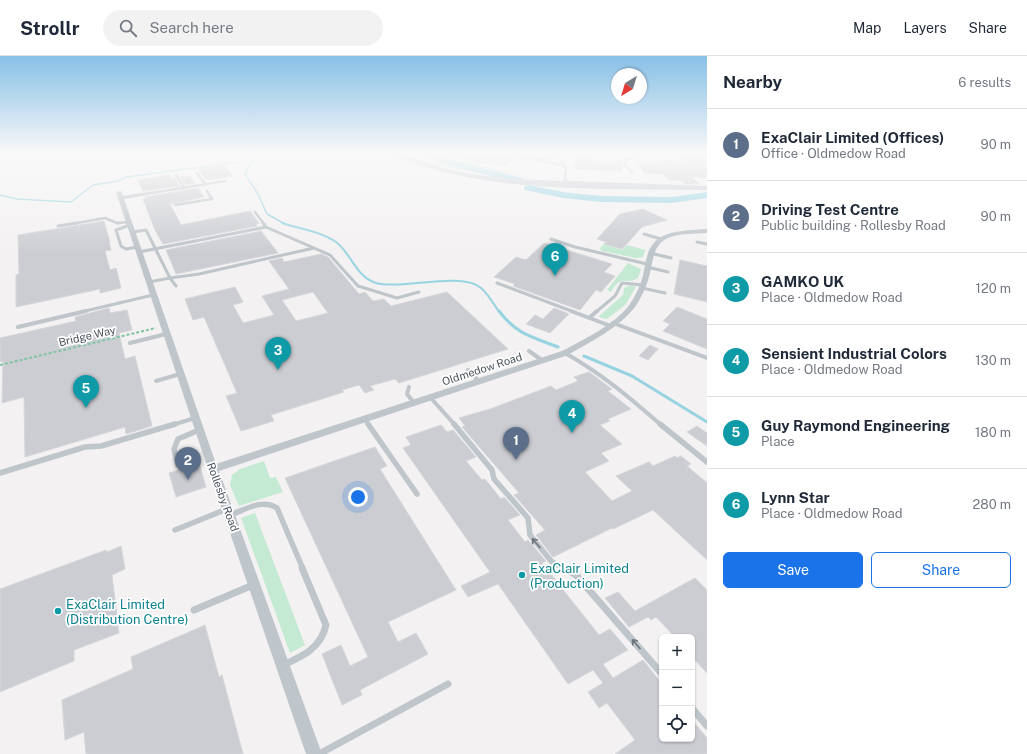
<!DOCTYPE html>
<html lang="en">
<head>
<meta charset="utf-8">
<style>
	:root { --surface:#fff; --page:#f2f2f3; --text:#1f2937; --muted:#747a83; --line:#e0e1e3; --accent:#1a73e8 }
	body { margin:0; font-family:"Public Sans",sans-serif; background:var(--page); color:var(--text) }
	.controls { position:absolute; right:12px; bottom:12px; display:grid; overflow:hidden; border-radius:6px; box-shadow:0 1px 3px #0004 }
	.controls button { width:36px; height:36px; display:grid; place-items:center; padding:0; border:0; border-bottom:1px solid var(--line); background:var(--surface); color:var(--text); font:20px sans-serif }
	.compass { position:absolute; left:611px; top:12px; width:36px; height:36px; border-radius:50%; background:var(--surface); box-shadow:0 1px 3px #0004; rotate:218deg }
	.you { position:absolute; left:358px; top:441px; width:14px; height:14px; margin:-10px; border:3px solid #fff; border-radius:50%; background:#1a73e8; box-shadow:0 0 0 6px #1a73e833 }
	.badge { display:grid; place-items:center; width:26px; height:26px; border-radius:50%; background:var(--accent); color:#fff; font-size:13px; font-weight:700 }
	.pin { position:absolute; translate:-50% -33px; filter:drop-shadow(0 1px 2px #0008) }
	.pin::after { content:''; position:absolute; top:21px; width:14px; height:12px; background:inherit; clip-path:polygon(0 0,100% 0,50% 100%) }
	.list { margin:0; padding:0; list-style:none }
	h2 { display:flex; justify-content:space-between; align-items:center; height:52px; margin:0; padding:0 16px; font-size:17px }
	h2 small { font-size:13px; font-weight:400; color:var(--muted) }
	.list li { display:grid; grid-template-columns:26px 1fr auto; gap:12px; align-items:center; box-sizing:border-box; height:72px; padding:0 16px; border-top:1px solid var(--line) }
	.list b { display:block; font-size:15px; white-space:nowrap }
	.list p { margin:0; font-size:13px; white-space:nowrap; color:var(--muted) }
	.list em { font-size:13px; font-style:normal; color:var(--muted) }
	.actions { display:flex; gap:8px; padding:12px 16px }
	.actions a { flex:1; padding:9px 0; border:1px solid var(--accent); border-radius:6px; text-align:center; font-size:14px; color:var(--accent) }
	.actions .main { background:var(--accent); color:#fff }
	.icon { flex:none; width:22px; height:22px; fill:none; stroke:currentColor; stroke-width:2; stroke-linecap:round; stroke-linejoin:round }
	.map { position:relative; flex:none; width:707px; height:698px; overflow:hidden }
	header { display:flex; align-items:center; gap:24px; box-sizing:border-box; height:56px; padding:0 20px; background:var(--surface); border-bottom:1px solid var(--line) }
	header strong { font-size:19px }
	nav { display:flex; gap:22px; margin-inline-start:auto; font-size:14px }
	.search { width:280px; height:36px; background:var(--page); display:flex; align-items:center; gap:10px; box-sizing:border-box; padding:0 14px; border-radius:22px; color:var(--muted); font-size:15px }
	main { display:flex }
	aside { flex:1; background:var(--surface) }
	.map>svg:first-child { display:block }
	.green { fill:#c5ead3 }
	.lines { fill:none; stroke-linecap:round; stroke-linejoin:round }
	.stream-far2 { stroke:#98d3e2; stroke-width:1.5 }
	.stream-far1 { stroke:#98d3e2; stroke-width:2 }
	.stream { stroke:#98d3e2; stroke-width:3 }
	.river { fill:#98d3e2; fill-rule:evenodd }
	.building { fill:#cbcdd2; stroke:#d5d7db; fill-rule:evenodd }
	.path { stroke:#81c4a2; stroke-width:2; stroke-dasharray:3 2; stroke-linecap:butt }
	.lane-far4 { stroke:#bec5cb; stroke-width:2.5 }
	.lane-far3 { stroke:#bec5cb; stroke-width:3 }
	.lane-far2 { stroke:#bec5cb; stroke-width:4 }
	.lane-far1 { stroke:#bec5cb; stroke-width:5.5 }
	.lane { stroke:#bec5cb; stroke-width:7 }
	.street { fill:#bec5cb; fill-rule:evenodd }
	.secondary { fill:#c1c9d2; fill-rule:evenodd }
	.oneway { stroke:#6e767d }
	.culture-dot { fill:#0f9aa8; stroke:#fff; stroke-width:1.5 }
	.labels { text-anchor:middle; stroke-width:3.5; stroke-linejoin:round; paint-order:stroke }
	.street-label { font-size:11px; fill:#4b545c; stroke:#fff }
	.near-culture-label { font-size:13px; fill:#0d838f; stroke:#fff; text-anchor:start }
</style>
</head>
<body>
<header>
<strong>Strollr</strong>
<div class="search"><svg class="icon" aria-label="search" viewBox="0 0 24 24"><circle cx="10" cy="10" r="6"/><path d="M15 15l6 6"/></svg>Search here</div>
<nav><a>Map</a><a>Layers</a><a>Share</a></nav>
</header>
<main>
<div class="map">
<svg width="707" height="698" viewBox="0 0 707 698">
	<rect width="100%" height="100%" fill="#f3f1f1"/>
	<path class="green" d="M410 98H422L454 109 498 119 451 113Z
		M433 98H468L460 102 483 110 540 124 456 106Z
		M604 188 622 194 627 189 645 194 643 201 636 202 602 195 600 192Z
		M628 207 641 213 638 222C625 230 622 217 611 236L607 234Z
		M631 229 636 231 625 249 607 263 601 262 599 260 623 239 624 232Z
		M264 405 270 422 276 421 283 436 239 450 230 429 232 419 240 413Z
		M255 457 305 589 290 597 241 462Z"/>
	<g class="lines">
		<path class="stream-far2" d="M263 98 249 109 245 118 258 138 267 158 285 168
			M0 139 17 143 71 146 93 129 118 125 126 121 254 104"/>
		<path class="stream-far1" d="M282 167C299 173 320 175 336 186 351 197 356 221 376 227 401 234 462 215 481 232 488 238 494 248 499 256"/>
		<path class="stream" d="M499 255C516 278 532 281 558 291
			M584 300 632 320 707 366"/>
		<path class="river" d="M423 98H437L451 104 522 122 523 124 518 127 514 126 445 108Z
			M529 129 563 136 601 140 672 141 707 136V142L672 147 601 146 563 142 525 134 524 132 525 130Z"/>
	</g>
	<path class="building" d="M460 98H524L503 110 487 106 484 108 459 101Z
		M581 98H593L594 105 623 106 621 115 574 113 575 104 582 102Z
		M677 98H707V122L692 121 699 128H685L682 125 669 124 663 118 645 117 637 108H658L654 104 684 105Z
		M224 109 233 120 206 124 198 113Z
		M169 119 171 123 175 122 179 130 143 135 138 124Z
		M190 120 195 127 185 129 180 121Z
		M198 132 204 141 170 148 181 169 250 155 259 167 256 168 257 170 163 188 155 174 143 143H146L145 141Z
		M643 153 667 164 642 171 622 193 604 188 606 186 597 183 620 158Z
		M104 165 110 186H109L111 194 105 195 110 214 116 212 121 232 100 237V233L16 251V219L19 218 18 179Z
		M261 175 278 197 176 218 166 194Z
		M544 187 612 208 604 216 615 220 601 236 596 234 580 254 513 230 515 228 494 221 516 201 526 204Z
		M321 198 328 201 359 238 365 236 373 245 384 243 391 250 447 236 508 293 399 327 395 323 370 330 374 334 365 337 359 329 342 334 344 336 271 359 274 365 241 375 226 340 237 337 204 261 193 264 185 243 235 231 243 246 233 249 243 267 274 259 262 240 289 233 269 205 282 202 284 206ZM313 236 328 257 296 265 282 244Z
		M680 204 707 210V246L674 238Z
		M677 251 707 263V293L663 275 670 268 663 265Z
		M109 252 110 257 127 254 132 274 119 277 125 303 135 300 152 370 126 378 125 371 25 401 24 341 2 347 3 305 0 306V282L76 265 75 261Z
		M554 252 569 258 550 277 526 268 535 259 543 263Z
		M650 289 658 293 648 304 639 300Z
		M589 316 612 333 608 335 631 353 608 363 610 365 600 369 622 388 601 397 609 405 585 416 612 445 632 435 616 420 649 406 653 410 675 400 677 402 681 400 691 408 687 410 707 427V504L653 454 613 473 612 472 553 501 536 479 545 474 514 439 519 437 462 371 465 370 459 362 490 353 551 330 556 334 578 325 574 321Z
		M441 369 447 376 453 374 476 401 466 405 482 424 485 423 501 443 504 441 520 459 508 464 525 486 528 484 546 505 542 507 599 579 610 573 628 594 603 608 613 622 643 604 662 628V683H692V664L707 682V698H615L635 684 607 647 599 652 588 636 603 627 593 614 568 628 498 528 468 541 461 530 490 516 403 392 411 389 406 381Z
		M697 370 707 377V390L687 376Z
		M375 391 387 410 380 413 456 534 388 566 398 586 416 577 428 598 360 634 362 639 342 649 322 598 341 589 350 610 368 601 285 422Z
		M199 407 206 431 176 441 169 417Z
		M121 490 125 513 112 519 119 577 74 594V605L0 636V533L106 494 107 496Z
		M695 522 707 534V617L692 601V581H675L656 561 651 564 648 561 629 571 605 542 618 536 635 555Z
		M205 569 219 621 222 619 243 698H86L84 676 65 684 62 644 133 613 131 601Z"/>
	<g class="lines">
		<path class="path" d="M0 309 156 272"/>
		<path class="lane-far4" d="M556 98 566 112 565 123 568 128
			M547 100 551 104V107
			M522 104 528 101 564 110
			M632 116 625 109 626 104 643 98
			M197 117 205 128
			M176 119 184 132
			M175 149 212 143 207 135
			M255 156 264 168
			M71 168 105 162 117 167 129 166"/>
		<path class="lane-far3" d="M117 167H119
			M263 167 266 171 330 199 358 230 397 242 419 236
			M130 169 116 174 121 190 126 193 137 191
			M58 170 77 167
			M132 176 146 174 170 222 199 218 314 192
			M644 178 661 183
			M551 183 575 191 647 208
			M697 186 707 188
			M139 196 266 171
			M650 197 671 202
			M647 211 668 216
			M149 226 170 222 176 230
			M497 227 574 256
			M642 232 665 237
			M81 256 153 239
			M596 256 615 240 622 227 643 229"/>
		<path class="lane-far2" d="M571 255 608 269
			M589 262 597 255
			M613 267 707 302
			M18 271 86 255
			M130 287 166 278
			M529 295 543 305
			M565 297C602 318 629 341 661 369
			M468 314 479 325
			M156 325 180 318
			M409 331 407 338 414 347
			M430 341 455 369
			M365 363 369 369
			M172 369 195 362"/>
		<path class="lane-far1" d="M368 368 417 438
			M454 368 492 414 494 423 528 462 530 479 552 506 566 513
			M660 368 707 406
			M178 409 174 393 178 383 199 374
			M0 417 85 391 101 390 175 368
			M230 459C245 454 262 442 277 452L303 513
			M175 474 227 453"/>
		<path class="lane" d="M564 512 576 519 662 618
			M194 554 253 529
			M283 609C303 600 321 592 326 569L302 512
			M692 652 707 670
			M319 698 448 628"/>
		<path class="street" d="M224 124H226V126L124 143 216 408 562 295C583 284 616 268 630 248 636 239 640 230 643 220 646 205 647 186 665 179 678 174 693 174 707 173V177C694 178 680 177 668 182 652 189 653 207 649 221 646 232 641 242 635 251 619 272 590 286 568 299L219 415 322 698H306L208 413 116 136 121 135 123 140Z"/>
		<path class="secondary" d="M392 98H402L443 112 465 117 513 123 707 130V134C618 132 515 137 429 112 417 109 402 105 392 98Z"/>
	</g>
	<defs><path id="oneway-shaft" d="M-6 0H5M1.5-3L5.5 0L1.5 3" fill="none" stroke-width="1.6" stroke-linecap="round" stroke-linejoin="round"/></defs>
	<g class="oneway">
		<use href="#oneway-shaft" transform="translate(536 487) rotate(-130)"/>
		<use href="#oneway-shaft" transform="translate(636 588) rotate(-131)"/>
	</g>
	<linearGradient id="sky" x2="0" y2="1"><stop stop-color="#88c0e6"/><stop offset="0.5" stop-color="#faf9f9"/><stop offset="1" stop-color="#faf9f9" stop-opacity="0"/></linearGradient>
	<rect width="707" height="196" fill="url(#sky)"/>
	<g class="culture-dot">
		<circle cx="522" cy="519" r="4"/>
		<circle cx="58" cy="555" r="4"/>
	</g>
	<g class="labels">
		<g class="street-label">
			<text transform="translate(87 280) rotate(-13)" y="4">Bridge Way</text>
			<text transform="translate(482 313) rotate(-18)" y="4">Oldmedow Road</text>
			<text transform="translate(223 441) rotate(70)" y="4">Rollesby Road</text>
		</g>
		<g class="near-culture-label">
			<text x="530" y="517">ExaClair Limited<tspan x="530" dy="15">(Production)</tspan></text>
			<text x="66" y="553">ExaClair Limited<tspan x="66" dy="15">(Distribution Centre)</tspan></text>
		</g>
	</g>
</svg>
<div class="controls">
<button>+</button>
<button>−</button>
<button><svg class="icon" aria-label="locate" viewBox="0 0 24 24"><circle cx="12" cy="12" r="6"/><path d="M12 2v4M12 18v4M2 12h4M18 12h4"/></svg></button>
</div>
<svg class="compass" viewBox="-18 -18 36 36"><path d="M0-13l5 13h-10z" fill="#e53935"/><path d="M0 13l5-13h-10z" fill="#747a83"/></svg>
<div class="you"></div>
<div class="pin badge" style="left:516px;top:404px;background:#5c6f8a">1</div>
<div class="pin badge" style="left:188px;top:424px;background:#5c6f8a">2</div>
<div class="pin badge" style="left:278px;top:314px;background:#0f9aa8">3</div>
<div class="pin badge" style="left:572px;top:377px;background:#0f9aa8">4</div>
<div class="pin badge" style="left:86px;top:352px;background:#0f9aa8">5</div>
<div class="pin badge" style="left:555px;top:220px;background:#0f9aa8">6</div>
</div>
<aside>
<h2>Nearby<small>6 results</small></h2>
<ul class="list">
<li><span class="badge" style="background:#5c6f8a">1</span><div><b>ExaClair Limited (Offices)</b><p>Office · Oldmedow Road</p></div><em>90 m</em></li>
<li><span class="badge" style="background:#5c6f8a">2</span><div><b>Driving Test Centre</b><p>Public building · Rollesby Road</p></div><em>90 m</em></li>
<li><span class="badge" style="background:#0f9aa8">3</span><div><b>GAMKO UK</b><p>Place · Oldmedow Road</p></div><em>120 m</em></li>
<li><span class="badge" style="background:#0f9aa8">4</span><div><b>Sensient Industrial Colors</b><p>Place · Oldmedow Road</p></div><em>130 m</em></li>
<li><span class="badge" style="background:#0f9aa8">5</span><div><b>Guy Raymond Engineering</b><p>Place</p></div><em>180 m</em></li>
<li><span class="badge" style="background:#0f9aa8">6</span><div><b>Lynn Star</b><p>Place · Oldmedow Road</p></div><em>280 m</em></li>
</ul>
<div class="actions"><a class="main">Save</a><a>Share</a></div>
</aside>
</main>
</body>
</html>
